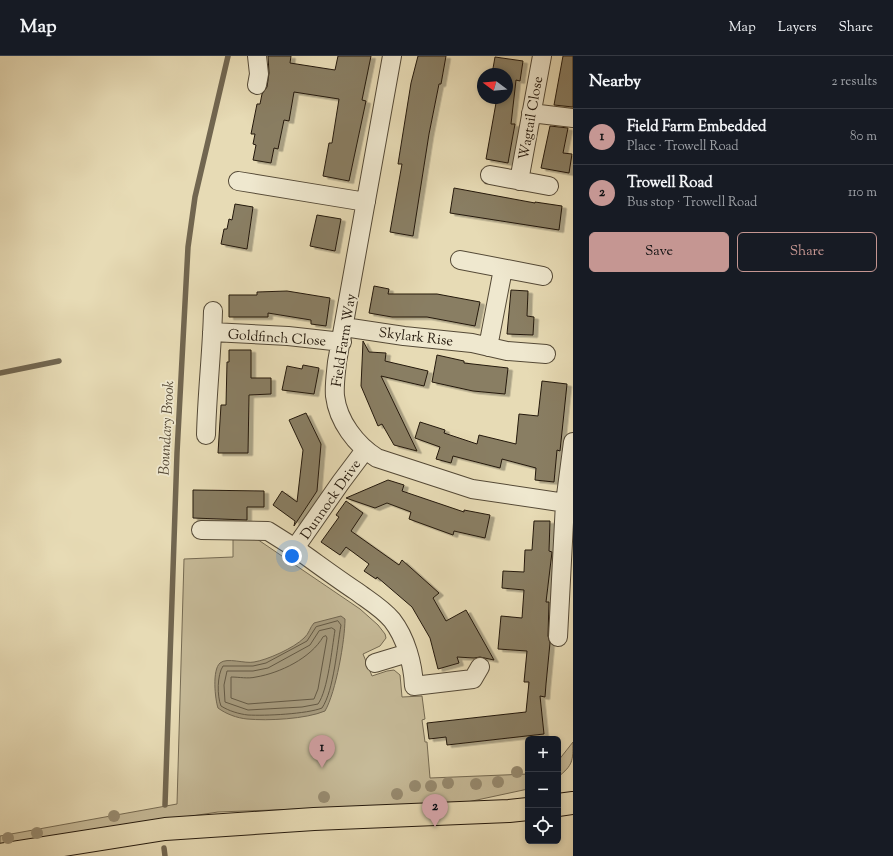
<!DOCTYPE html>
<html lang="en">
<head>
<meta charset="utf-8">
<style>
	:root { --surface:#171b24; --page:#20242c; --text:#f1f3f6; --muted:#9ea1a6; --line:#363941; --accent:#c59692 }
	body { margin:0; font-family:"Sorts Mill Goudy",serif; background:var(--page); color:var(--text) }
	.controls { position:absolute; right:12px; bottom:12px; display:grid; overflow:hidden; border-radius:6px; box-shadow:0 2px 6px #0003 }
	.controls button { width:36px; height:36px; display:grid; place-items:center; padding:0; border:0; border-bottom:1px solid var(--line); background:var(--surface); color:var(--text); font:20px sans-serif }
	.compass { position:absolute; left:477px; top:12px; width:36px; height:36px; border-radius:50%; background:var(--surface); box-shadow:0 2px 6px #0003; rotate:286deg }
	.you { position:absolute; left:292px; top:500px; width:14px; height:14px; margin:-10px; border:3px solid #fff; border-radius:50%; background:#1a73e8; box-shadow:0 0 0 6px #1a73e833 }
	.badge { display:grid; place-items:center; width:26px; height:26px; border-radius:50%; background:var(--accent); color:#111; font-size:13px; font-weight:700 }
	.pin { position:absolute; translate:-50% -33px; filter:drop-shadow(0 1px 2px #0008) }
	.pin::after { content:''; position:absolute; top:21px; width:14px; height:12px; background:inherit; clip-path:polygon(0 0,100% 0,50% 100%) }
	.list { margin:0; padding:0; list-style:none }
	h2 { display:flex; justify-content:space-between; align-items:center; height:52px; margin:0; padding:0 16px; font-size:17px }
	h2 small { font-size:13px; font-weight:400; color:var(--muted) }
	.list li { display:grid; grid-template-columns:26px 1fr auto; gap:12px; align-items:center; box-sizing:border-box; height:56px; padding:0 16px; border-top:1px solid var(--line) }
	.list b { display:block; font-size:15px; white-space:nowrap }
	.list p { margin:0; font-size:13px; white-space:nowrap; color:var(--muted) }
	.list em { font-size:13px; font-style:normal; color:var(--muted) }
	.actions { display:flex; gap:8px; padding:12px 16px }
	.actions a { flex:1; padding:9px 0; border:1px solid var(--accent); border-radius:6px; text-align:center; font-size:14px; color:var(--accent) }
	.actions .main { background:var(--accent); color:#111 }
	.icon { flex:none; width:22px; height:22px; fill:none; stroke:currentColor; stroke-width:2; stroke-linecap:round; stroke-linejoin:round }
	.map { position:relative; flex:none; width:573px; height:800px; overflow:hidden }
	header { display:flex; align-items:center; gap:24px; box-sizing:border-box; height:56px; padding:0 20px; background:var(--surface); border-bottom:1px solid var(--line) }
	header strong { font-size:19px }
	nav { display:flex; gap:22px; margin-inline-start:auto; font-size:14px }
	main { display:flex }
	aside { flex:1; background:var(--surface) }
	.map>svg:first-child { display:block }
	.green { fill:#c6ba98; stroke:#756a52 }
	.water { fill:#a5997c; stroke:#716650 }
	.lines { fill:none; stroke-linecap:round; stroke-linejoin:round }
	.shore { stroke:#645944; stroke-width:1 }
	.stream { stroke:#716650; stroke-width:5.5 }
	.building { fill:#897e64; stroke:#24190d; filter:url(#shadow) }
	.minor-casing { stroke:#554a37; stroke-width:20 }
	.major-casing { stroke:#24190d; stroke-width:24 }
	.minor { stroke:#efe8cf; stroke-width:18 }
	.major { stroke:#e7dbb5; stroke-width:22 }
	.tree { fill:#978b70 }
	.labels { text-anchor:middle; stroke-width:3.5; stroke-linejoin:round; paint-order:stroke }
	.street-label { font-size:14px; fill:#24190d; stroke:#efe8cf }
	.water-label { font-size:15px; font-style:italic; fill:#584c39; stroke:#efe8cf }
</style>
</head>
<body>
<header>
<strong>Map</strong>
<nav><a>Map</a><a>Layers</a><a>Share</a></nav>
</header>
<main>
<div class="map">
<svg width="573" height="800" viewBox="0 0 573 800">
	<defs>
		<filter id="shadow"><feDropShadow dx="4.5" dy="2.5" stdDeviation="0" flood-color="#0004"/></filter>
	</defs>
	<rect width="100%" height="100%" fill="#e7dbb5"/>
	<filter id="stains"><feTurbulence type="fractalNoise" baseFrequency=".005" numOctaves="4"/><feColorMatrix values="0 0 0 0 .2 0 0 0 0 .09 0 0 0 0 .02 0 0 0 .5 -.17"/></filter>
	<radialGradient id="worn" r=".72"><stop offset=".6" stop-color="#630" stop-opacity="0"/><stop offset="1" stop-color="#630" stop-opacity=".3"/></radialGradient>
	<path class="green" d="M233 481H254L360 553 378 569 385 578 386 582 380 590 363 598 372 620 387 615 394 614 400 619 402 641 422 640 425 663 422 664 425 686H427L430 722 528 718V733L463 747 218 756 0 789V780L177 748 184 503 233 501Z
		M573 686C573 705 573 709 558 721V705Z"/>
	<path class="water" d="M341 560 345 563C345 584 336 636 325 655 306 663 268 665 247 663 237 662 226 658 218 652 215 643 212 614 220 607 227 601 245 608 254 606 267 604 294 592 304 582 309 578 310 571 314 567Z"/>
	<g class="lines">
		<path class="shore" d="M338 565 341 569C337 591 334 634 322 652 307 658 265 660 248 659 239 658 229 655 221 650 217 640 217 619 223 610H253L266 607 307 585 316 571Z
			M332 572 335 574C332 592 328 634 318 648L302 651 248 654 225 646 224 629 227 615H253L268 612 310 589 319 575Z
			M326 580 327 582 318 633 314 643 248 648 231 642V621C239 621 248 623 256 621 280 617 311 602 323 581Z"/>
		<path class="stream" d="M0 317 59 305
			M165 749 177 397 188 191 195 141 228 0
			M164 792 165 800"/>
	</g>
	<path class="building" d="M268 0H291L290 7 335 14 338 0H371L362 44 366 45 349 125 323 120 329 87H332L339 43 294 36 289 65 284 64 278 93 274 92 271 107 253 104 256 89 253 88 255 78H251L257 48H260L262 38 267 31 269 17Z
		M418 0H446L441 28H439L429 78 413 180 390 176 402 108H398L411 27Z
		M563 0H573V51L554 49Z
		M495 1 523 5 520 25 516 24 511 68H515L508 107 486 103 496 47H494L495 42H507V18H492Z
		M550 70 568 72 563 97 572 98 569 117 541 112Z
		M454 132 535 147V146L562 150 559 174 450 157Z
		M235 148 253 151 247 193 221 188 224 173H227L229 163 232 164Z
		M317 159 341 163 335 195 310 190Z
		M374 230 389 233 388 238H437L480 246 475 270 427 261H392L369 257Z
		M511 234 528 235 527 260 534 261 533 279 507 278Z
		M287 235 330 242 326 270 311 268V264L268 257V261H229V239H257V236Z
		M363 285 369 296 386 297 385 305 428 315 424 330 381 320 417 395 394 389 382 368 378 370 361 330Z
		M229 294H251V322H271V338L249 339 248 397H218L221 349H226L227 306H229Z
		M437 299 464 305V307L508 312 505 338 473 335 432 326Z
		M303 309 319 312 314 338 282 334 287 310 302 313Z
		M542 325 567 328 560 395 557 394 554 426 535 424 536 412 502 403 500 412 453 400 451 407 436 403 440 391 415 382 420 366 445 374 444 377 477 388 479 379 516 388 519 358 538 360Z
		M306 357 321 388 317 435 294 470 295 465 273 449 282 435 297 446 303 394 289 364Z
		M388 424 404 429 402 435 464 456V454L490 459 485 482 454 475 453 479 409 463 411 456 387 447 375 452 346 442Z
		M193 434 264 435V451H247V464L193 462Z
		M346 445 363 457 351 475 399 509 402 504 439 537 433 542 446 565 466 554 494 604 480 601 474 602 457 601 459 607 438 613 430 582 412 551 377 521 376 523 364 515 369 508 346 491 340 499 321 486 339 461 336 459Z
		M534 465H550L549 495 552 496 546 546H549L548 580 550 587 546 628 545 641 540 640 544 678 447 689 446 681 429 683 427 667 526 656 529 626H524L527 595 498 593 501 560 522 562 524 534 502 532 503 515 524 516 525 494H532Z"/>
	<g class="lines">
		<defs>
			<path id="minor" d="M257 0 259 18 257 29
				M392 0 337 306C336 317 334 329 335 340 338 365 356 389 377 402L472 433 573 448
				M531 57 573 62
				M490 119 549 130
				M238 125 366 146
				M519 125 542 0
				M460 204 543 220
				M344 271 404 280 472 287 507 295 546 298
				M212 276 288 280 342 286
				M488 291 503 213
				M206 379C207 337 212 296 213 255
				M365 394 341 426 295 492C315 506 335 521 356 535 368 544 382 552 392 564 406 582 413 608 414 630L473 623 480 611
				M201 474 268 475 295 492
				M558 581 565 447 573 386
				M375 607 408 597"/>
			<path id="major" d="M558 749 573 747
				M0 799 165 773 314 763 509 755 528 753"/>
		</defs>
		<use href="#minor" class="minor-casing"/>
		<use href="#major" class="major-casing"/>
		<use href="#minor" class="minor"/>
		<use href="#major" class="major"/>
	</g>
	<g class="tree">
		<circle cx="517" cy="716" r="6"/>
		<circle cx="498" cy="726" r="6"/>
		<circle cx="448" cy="727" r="6"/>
		<circle cx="476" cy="728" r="6"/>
		<circle cx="415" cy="730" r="6"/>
		<circle cx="431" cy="730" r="6"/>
		<circle cx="397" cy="738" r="6"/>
		<circle cx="324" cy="741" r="6"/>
		<circle cx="114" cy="760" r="6"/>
		<circle cx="37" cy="777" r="6"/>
		<circle cx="8" cy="782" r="6"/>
	</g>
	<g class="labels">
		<g class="street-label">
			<text transform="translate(530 62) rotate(-80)" y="5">Wagtail Close</text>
			<text transform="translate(416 280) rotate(7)" y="5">Skylark Rise</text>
			<text transform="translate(277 281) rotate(4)" y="5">Goldfinch Close</text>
			<text transform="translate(343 284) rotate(-81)" y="5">Field Farm Way</text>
			<text transform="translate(330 443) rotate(-55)" y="5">Dunnock Drive</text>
		</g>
		<g class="water-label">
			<text transform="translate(166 372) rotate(-87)" y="5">Boundary Brook</text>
		</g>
	</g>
	<rect width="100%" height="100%" filter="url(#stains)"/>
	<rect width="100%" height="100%" fill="url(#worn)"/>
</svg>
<div class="controls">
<button>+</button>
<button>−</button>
<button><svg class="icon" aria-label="locate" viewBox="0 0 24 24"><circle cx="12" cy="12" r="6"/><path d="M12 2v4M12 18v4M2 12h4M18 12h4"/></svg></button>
</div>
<svg class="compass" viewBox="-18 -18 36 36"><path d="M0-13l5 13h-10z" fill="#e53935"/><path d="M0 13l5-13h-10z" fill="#9ea1a6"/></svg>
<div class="you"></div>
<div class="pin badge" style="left:322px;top:712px">1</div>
<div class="pin badge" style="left:435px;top:771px">2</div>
</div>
<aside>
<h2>Nearby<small>2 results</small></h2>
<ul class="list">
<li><span class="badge">1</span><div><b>Field Farm Embedded</b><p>Place · Trowell Road</p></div><em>80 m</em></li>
<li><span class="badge">2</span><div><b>Trowell Road</b><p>Bus stop · Trowell Road</p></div><em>110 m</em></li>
</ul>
<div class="actions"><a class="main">Save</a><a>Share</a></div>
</aside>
</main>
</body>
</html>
